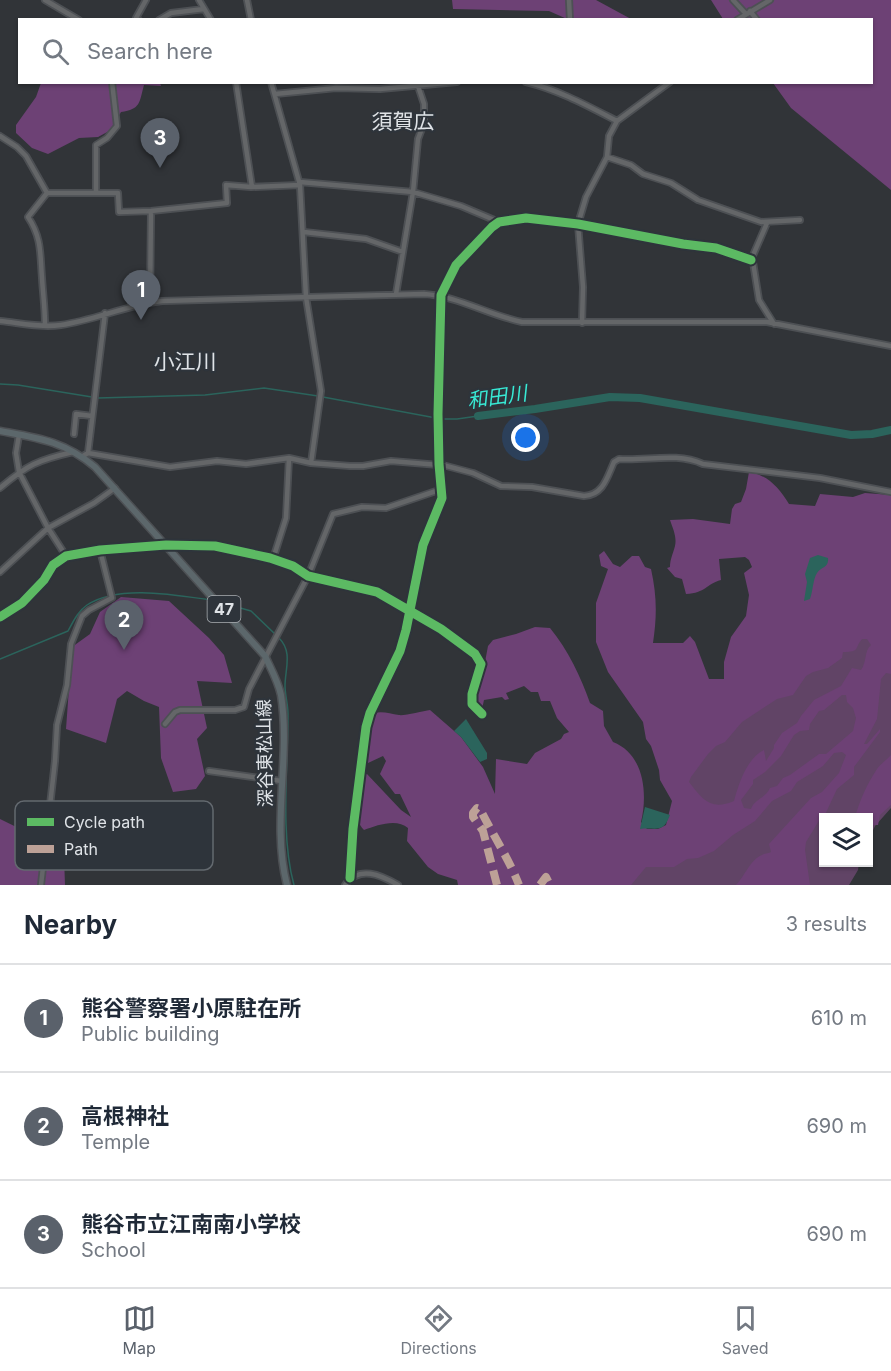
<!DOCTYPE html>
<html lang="en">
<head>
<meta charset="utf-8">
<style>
	:root { --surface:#fff; --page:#f2f2f3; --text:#1f2937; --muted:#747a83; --line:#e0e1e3; --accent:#5a616b }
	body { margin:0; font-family:Inter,"Noto Sans JP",sans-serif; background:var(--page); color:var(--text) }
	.controls { position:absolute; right:18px; bottom:18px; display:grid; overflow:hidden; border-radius:0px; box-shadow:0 2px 4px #0004 }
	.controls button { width:54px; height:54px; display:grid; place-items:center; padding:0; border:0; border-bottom:2px solid var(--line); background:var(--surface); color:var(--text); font:30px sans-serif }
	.you { position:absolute; left:526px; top:438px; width:21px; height:21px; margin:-15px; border:4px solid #fff; border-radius:50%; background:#1a73e8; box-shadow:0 0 0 9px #1a73e833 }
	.badge { display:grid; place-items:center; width:39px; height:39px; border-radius:50%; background:var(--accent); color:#fff; font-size:20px; font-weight:700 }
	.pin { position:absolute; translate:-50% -50px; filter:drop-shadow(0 2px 3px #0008) }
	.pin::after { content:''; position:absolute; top:32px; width:21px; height:18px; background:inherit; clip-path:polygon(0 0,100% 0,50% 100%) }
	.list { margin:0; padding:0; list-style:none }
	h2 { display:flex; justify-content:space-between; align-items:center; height:78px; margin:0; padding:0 24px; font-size:26px }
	h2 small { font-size:20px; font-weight:400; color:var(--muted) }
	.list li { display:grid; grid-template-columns:39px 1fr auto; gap:18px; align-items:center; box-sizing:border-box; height:108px; padding:0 24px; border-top:2px solid var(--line) }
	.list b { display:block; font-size:22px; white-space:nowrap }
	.list p { margin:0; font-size:20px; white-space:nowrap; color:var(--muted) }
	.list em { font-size:20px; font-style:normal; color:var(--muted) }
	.icon { flex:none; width:33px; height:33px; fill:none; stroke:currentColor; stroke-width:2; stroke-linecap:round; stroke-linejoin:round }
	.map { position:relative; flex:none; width:891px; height:885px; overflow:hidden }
	.search { position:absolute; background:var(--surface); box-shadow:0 2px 4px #0004; left:18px; right:18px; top:18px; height:66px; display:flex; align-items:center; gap:15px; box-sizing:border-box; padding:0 21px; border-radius:0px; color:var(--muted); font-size:22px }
	.sheet { height:402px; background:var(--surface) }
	nav { display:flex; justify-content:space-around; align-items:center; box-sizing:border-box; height:84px; border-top:2px solid var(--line); background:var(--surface); font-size:16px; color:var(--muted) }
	nav a { display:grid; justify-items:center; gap:3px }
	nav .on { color:var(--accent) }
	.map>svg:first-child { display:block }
	.green { fill:#614466 }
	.forest { fill:#6d4175; fill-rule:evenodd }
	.water { fill:#2b645c }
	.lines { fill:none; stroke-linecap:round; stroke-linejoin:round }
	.stream { stroke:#2b645c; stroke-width:1.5 }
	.river { stroke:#2b645c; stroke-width:8 }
	.minor-casing { stroke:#4d5054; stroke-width:8 }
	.major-casing { stroke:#4d5054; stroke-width:9 }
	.minor { stroke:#646668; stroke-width:4.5 }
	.major { stroke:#5c676b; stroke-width:6 }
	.quiet { stroke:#bda197; stroke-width:8; stroke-dasharray:15 8; stroke-linecap:butt }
	.cycleway-casing { stroke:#2e343b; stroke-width:13 }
	.cycleway { stroke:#5cba63; stroke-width:9 }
	.labels { text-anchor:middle; stroke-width:4.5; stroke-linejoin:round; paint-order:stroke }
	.shield { fill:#2e343b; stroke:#aaaeb3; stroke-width:1.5 }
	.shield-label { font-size:16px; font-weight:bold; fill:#dfe3e7 }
	.street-label { font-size:18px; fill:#dfe3e7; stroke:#2e343b }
	.water-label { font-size:20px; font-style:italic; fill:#38e9d4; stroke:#2e343b }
	.quarter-label { font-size:21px; fill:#dfe3e7; stroke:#2e343b }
	.key { fill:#2e343b; stroke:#63696f; stroke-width:1.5 }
	.key-label { font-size:16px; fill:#dfe3e7 }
</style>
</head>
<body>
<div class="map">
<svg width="891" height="885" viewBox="0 0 891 885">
	<rect width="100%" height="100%" fill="#313438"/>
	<path class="green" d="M864 632 891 667V808L875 826 869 839 868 818H824V862L859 863 858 870 849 885H626L644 863 669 865 684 778 706 752 798 673Z"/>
	<path class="forest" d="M452 0H596L631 19H567L549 11 453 9Z
		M711 0H891V190L791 108 773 83 872 82V20L723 19Z
		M41 83H160L161 86 144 85C139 103 141 109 121 112L111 130 98 137 79 138 48 154 32 148 16 133V125L36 97Z
		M749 472C768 475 779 488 789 504L815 506 820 494 853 497 865 493 891 495V674L886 673 881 679 877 719 864 744H867L880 729V732L854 767V775L837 789 823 819H820L806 842 805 850 810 885H736C745 876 750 860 762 855 764 853 768 854 771 852L769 844 811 798 822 792 839 773 846 755 842 752 834 753 823 766 797 782 791 791 772 801 755 821 733 835 714 851 698 858 687 859 674 867H646L631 885H458L457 880 438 874 428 867 407 841 408 828C397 818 377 825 364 830 351 817 358 793 360 776L367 774 401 810 411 817 400 794H395L380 774 386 761 383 756 368 763 364 758 367 724 374 713C384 711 390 714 399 715 404 716 423 711 430 710L461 737 483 767 495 794 496 759 527 764 535 753 561 739 564 734 569 732 557 718 550 701H541L538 692H531L524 686 506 693 509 699 505 700 502 697 484 700 482 709 480 710 477 707 474 682 485 662 488 646 493 640 516 634 535 627 550 628C568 650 581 677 590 703L603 711 604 726 613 742C644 754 648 793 641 822L647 829H658L666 825 672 801 660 780 659 770 651 746 646 739 643 722 608 672 596 642V603L608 569 601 566 599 555 604 551 613 564 620 567 632 556H639L645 567 651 569C657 596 657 616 653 643H683L690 636 695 642 709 679H724V662L731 637 746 616 749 595 744 573 752 567 749 560 745 557 719 559 721 580C706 584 706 593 686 594L682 579 675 577 667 568 670 567C670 559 673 554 675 546 677 537 673 529 670 520L693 519 730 524 732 509 735 504 741 502 746 489ZM862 639H867L871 645C864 651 867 662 861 670L852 668 841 686 814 700 801 716 797 723 782 733 774 745V748L766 761 764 750C747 758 739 783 734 801 711 811 703 800 689 782L691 777 708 754 716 746 725 742 742 722 777 699 793 695 806 676 813 672 828 668 842 658 843 652C861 652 854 648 862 639ZM842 695H846L847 702 853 708 856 718 853 731 826 754H819L790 775 783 778 777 786 770 788C766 798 754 799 751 809L744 808 741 800 753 784V780L765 772 781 756 794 735 800 731 809 730 810 724 819 711 824 710Z
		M121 597 169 601 209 638 224 655 232 683 197 681 207 728 197 739 205 776 196 789 173 792 161 758 159 707 144 701 127 691 117 699 106 743 66 729 72 647 90 634 100 612Z
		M891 755V805L880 815 878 825H872L869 835 868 818 855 817C860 800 867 784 877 769 880 764 887 760 891 755Z
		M0 819 49 843 64 857 65 885H0Z"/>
	<path class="water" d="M818 555 828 558C829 568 822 566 817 573 813 579 813 591 810 599L804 601 807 582 805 574 810 558Z
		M466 719 487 753V759L480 762 461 737 454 731Z
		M645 807 670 815C663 834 657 827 640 829Z"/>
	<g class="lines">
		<path class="stream" d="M0 384 18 385 98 398 205 395 264 388 318 396
			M323 397 436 418
			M441 419H457L478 416
			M219 602 251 611 275 634
			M279 638C293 652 285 669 285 686 285 695 288 704 288 714 288 766 280 835 294 885
			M0 659 68 631C73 622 78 611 87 605 118 584 176 595 211 600"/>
		<path class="river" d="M478 416 535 409 610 397 640 398 851 435 872 434 891 430"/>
		<defs>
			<path id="minor" d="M45 0 79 20
				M199 0 211 20
				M247 0 251 20
				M569 0 570 20
				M733 0 746 14
				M750 11 757 20
				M139 20 136 18 146 0
				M159 20 171 13 204 9
				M737 20 770 0
				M236 82 252 187
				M271 82 300 185 306 297 321 391 311 463
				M526 82C559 90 588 106 617 121
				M275 94 336 88 380 89 457 82
				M0 136 17 147 26 156 47 193H118L119 212 151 211 227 203 226 185 251 187 300 185
				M607 157 631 165 643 174 671 183 698 200 761 222 800 220
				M300 182 413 192 461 206 499 222
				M96 193V145L107 138 117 126 112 82
				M767 223 751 260 753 262 759 300 774 324
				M304 232 366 239 403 252
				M396 294 413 192 418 139 424 123V104L418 86
				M150 303 151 211
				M0 321C20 323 41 328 61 325 95 320 127 305 162 301L424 294C458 296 488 315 522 322H767L891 346
				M582 323 583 287 578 224 586 197 607 157 609 136 617 121 670 82
				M45 326C45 307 43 295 42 278 40 254 42 238 28 217L47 193
				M74 434 76 414 92 416
				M19 435 16 453 19 472 48 528 66 556
				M88 453 170 467 217 461 246 464 289 458 311 463 350 466H363L391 461 439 465
				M83 456 88 453 105 313
				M439 464 473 473 501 486 532 487 584 496C603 495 607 478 614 462L619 459C648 461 676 452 703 464L820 478 891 492
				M0 488C27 465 38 460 73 452
				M273 559 286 518 289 458
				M0 572 48 528 94 503 115 488
				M0 617 22 603 44 580 53 565 66 556 100 550 166 545 215 546 270 558 293 566 308 576 377 592 441 629 475 654 481 664 472 694V704L482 714
				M165 724 175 712 180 710H235L244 707 249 689 308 576 333 514 362 507 386 508 442 489
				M209 771 282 781
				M350 878 353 829 366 727 370 713 400 651 406 630 423 545 442 498 439 464 438 414 441 295 456 265 492 227 499 222 526 218 578 224 683 244 716 248 751 260
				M41 885 55 761 57 725 67 685 71 644 82 616 89 610 112 598 100 550
				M345 885C359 865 381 875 398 885"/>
			<path id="major" d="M0 431C38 438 64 441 95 467L265 656C271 669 278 681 281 695 291 757 271 823 287 885"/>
		</defs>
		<use href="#minor" class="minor-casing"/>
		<use href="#major" class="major-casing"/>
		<use href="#minor" class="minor"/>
		<use href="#major" class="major"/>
		<path class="quiet" d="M497 885 483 831 473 817V813L477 808 480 809C493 835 509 859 519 885
			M540 885 546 877 550 885"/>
		<defs>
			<path id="cycleway" d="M0 617 22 603 44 580 53 565 66 556 100 550 166 545 215 546 270 558 293 566 308 576 377 592 441 629 475 654 481 664 472 694V704L482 714
				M350 878 353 829 366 727 370 713 400 651 406 630 423 545 442 498 439 464 438 414 441 295 456 265 492 227 499 222 526 218 578 224 683 244 716 248 751 260"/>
		</defs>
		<use href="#cycleway" class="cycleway-casing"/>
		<use href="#cycleway" class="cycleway"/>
	</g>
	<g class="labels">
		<rect class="shield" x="207.5" y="596" width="33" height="26" rx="4.5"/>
		<g class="shield-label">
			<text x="224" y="615">47</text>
		</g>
		<g class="street-label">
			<text transform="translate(265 753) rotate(-91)" y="6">深谷東松山線</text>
		</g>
		<g class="water-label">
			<text transform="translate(497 397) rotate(-8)" y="7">和田川</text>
		</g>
		<g class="quarter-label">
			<text x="403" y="129">須賀広</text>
			<text x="185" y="369">小江川</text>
		</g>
	</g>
	<rect x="15" y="801" width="198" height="69" rx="9" class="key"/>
	<rect x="27" y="818" width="27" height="8" fill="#5cba63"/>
	<rect x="27" y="845" width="27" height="8" fill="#bda197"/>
	<g class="key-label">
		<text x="64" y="828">Cycle path</text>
		<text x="64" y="855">Path</text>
	</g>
</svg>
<div class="controls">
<button><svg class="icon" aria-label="layers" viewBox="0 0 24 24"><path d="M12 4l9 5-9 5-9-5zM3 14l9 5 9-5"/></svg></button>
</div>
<div class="you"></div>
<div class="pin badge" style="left:141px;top:320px">1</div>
<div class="pin badge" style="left:124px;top:650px">2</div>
<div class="pin badge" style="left:160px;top:168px">3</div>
<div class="search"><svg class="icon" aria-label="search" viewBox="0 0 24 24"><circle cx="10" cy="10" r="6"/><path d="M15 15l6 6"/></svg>Search here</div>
</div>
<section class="sheet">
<h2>Nearby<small>3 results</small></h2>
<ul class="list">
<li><span class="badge">1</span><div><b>熊谷警察署小原駐在所</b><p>Public building</p></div><em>610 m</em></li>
<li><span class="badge">2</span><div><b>高根神社</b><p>Temple</p></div><em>690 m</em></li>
<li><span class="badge">3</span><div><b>熊谷市立江南南小学校</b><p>School</p></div><em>690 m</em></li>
</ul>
</section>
<nav>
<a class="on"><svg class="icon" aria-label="map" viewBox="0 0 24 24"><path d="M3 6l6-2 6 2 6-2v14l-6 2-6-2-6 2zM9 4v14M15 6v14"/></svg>Map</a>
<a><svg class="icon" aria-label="directions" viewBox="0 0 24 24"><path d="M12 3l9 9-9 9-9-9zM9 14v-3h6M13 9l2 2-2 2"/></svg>Directions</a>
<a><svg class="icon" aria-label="saved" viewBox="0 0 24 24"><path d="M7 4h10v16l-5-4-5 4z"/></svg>Saved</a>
</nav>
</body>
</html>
